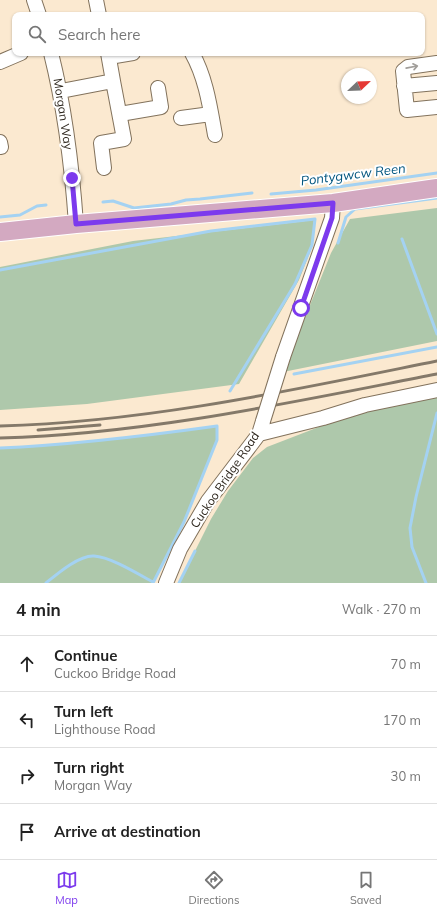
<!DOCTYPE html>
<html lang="en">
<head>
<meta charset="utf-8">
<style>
	:root { --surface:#fff; --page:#f2f2f2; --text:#222; --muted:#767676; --line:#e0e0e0; --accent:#7c3aed }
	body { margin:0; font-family:Mulish,sans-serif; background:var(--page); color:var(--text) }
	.compass { position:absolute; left:341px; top:68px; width:36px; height:36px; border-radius:50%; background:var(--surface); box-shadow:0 1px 3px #0004; rotate:67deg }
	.stop { position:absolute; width:12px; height:12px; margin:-9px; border:3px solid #7c3aed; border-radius:50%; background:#fff }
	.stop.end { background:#7c3aed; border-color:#fff; box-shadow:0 1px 4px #0008 }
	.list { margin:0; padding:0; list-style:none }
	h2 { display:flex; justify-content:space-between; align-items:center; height:52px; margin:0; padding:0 16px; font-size:17px }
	h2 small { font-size:13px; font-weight:400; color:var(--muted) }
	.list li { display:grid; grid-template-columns:26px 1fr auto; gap:12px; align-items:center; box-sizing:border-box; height:56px; padding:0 16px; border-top:1px solid var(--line) }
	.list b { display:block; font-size:15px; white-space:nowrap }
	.list p { margin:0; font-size:13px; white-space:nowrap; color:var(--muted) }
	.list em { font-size:13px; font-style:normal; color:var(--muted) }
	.icon { flex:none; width:22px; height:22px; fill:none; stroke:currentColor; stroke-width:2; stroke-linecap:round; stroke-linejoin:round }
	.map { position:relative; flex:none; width:437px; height:583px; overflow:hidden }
	.search { position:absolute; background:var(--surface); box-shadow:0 1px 3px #0004; left:12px; right:12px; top:12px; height:44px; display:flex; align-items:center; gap:10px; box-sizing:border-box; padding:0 14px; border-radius:8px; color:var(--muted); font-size:15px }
	.sheet { height:276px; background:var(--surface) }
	nav { display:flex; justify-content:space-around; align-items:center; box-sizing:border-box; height:56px; border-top:1px solid var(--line); background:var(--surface); font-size:11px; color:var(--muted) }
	nav a { display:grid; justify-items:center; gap:2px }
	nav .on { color:var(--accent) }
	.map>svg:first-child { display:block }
	.green { fill:#aec8ab }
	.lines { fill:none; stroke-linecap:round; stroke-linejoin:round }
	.stream { stroke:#a4d2f2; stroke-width:3 }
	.minor-casing { stroke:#82725c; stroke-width:16 }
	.major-casing { stroke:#fff; stroke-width:20 }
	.minor { stroke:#fff; stroke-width:14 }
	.major { stroke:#d3a9c1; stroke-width:18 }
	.rail { stroke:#847969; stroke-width:3 }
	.minor-bridge-casing { stroke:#82725c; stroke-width:16; stroke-linecap:butt }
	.minor-bridge { stroke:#fff; stroke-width:14 }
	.oneway { stroke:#a19e9a }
	.route { stroke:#7c3aed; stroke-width:5 }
	.labels { text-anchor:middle; stroke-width:4; stroke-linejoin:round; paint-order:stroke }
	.street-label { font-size:12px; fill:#2e271e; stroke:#fff }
	.water-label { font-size:13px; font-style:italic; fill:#03567f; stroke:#fff }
</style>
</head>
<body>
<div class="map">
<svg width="437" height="583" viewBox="0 0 437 583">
	<rect width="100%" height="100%" fill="#fbe9d0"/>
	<path class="green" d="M437 208V341L283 372 331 253 350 219Z
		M314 220 311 250 299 280 239 384 87 404 0 410V267L133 241Z
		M437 396V583H179L211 519 228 491 253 458 267 447 350 415Z
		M217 426V440L184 522 153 583H0V448C73 445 145 436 217 426Z"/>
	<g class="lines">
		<path class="stream" d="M271 194 316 190 437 173
			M103 202 113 201 134 208 171 204 186 200 200 199 252 193
			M0 217 20 215 37 206 46 205
			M402 239 437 334
			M338 243 346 217 355 209 437 198
			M0 270 211 231 315 219 312 245 295 284 230 391
			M294 374 437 347
			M0 448C73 445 145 436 217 426V440L184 522 153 583
			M46 583C57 574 79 555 94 556 111 557 138 574 153 582
			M179 583 195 551
			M426 583 412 547 410 528 416 497 437 413"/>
		<defs>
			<path id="minor" d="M34 0 39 15
				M96 0 99 15
				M51 53C65 109 72 166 76 224
				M192 53C206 78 210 107 215 135
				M109 57 133 53
				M0 62 21 53
				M437 63 408 67 403 71 407 110 437 107
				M404 86 437 83
				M61 91 113 81 108 53
				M120 114 161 107 158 88
				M181 118 211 114
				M0 142 1 147
				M104 168 101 143 124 139 113 81
				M283 357 332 218 333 203
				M259 434 323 418 365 405 437 390
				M166 583 180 549 208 501 259 434 263 421"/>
			<path id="major" d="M0 232 76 224 333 203 437 188"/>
		</defs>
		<use href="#minor" class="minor-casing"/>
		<use href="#major" class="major-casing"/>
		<use href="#minor" class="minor"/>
		<use href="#major" class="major"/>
		<path class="rail" d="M0 426C147 422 293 390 437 361
			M38 430 100 425
			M0 438C147 434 293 402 437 374"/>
		<defs>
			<path id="minor-bridge" d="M263 421 283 357"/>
		</defs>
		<use href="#minor-bridge" class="minor-bridge-casing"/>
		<use href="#minor-bridge" class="minor-bridge"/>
	</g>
	<defs><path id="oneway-shaft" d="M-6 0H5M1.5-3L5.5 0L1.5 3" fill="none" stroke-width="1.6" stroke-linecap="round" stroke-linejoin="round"/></defs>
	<use class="oneway" href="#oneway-shaft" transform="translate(412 67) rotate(-11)"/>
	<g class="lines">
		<path class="route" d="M72 178 76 224 333 203 332 218 301 308"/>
	</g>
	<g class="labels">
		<g class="street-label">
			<text transform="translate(63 114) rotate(81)" y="4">Morgan Way</text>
			<text transform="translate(225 480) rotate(-56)" y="4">Cuckoo Bridge Road</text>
		</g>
		<g class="water-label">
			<text transform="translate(353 174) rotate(-7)" y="5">Pontygwcw Reen</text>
		</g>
	</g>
</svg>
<svg class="compass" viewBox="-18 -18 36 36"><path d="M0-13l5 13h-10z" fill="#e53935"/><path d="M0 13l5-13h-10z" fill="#767676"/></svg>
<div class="stop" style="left:301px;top:308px"></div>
<div class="stop end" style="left:72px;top:178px"></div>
<div class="search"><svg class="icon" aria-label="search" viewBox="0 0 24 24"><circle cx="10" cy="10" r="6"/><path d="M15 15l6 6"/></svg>Search here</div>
</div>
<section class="sheet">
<h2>4 min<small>Walk · 270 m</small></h2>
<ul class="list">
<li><svg class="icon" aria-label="ahead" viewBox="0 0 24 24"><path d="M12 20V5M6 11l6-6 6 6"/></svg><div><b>Continue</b><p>Cuckoo Bridge Road</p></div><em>70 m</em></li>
<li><svg class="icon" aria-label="left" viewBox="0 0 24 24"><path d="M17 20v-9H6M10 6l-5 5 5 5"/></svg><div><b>Turn left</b><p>Lighthouse Road</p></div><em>170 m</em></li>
<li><svg class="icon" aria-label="right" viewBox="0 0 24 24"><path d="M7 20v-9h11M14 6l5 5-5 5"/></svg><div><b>Turn right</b><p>Morgan Way</p></div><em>30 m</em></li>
<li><svg class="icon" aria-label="arrive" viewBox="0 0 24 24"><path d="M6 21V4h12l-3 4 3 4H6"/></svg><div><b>Arrive at destination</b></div></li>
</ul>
</section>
<nav>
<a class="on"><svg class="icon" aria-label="map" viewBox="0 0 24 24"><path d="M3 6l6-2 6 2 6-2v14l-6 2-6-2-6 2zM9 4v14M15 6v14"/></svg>Map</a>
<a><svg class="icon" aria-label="directions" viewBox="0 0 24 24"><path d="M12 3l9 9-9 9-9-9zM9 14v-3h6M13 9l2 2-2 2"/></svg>Directions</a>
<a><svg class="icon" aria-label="saved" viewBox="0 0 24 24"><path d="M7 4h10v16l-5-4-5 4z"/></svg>Saved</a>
</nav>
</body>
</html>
